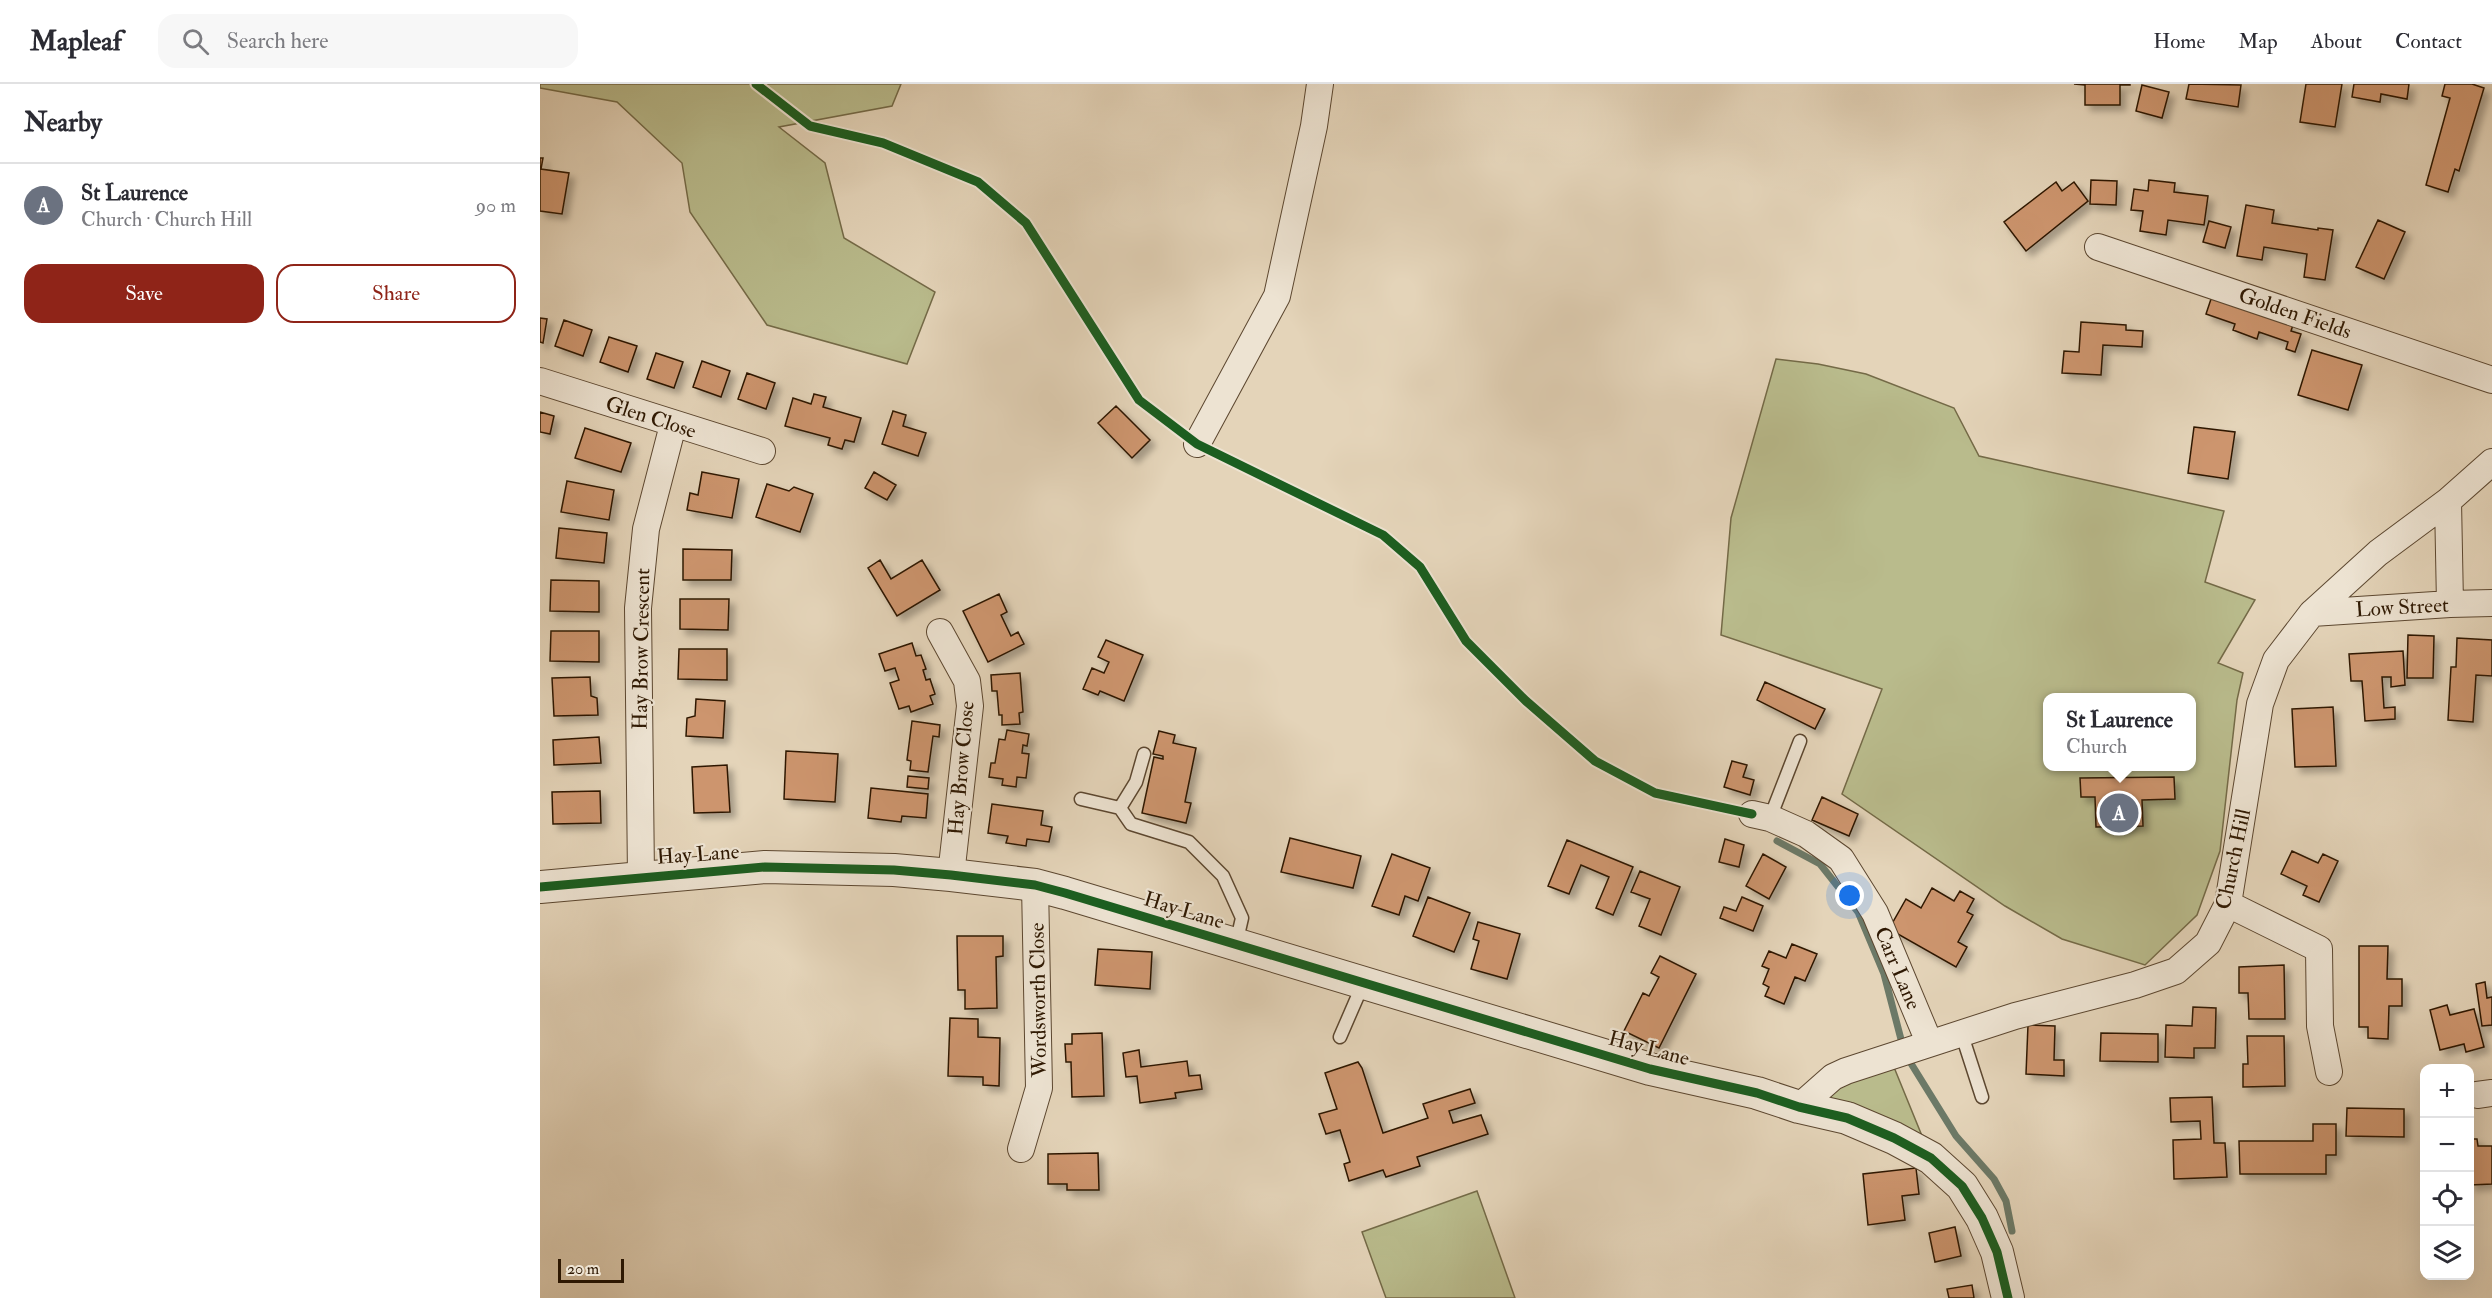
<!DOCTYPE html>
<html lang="en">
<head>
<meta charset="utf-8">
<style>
	:root { --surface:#fff; --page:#f7f7f7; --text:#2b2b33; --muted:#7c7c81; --line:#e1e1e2; --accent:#8f2418 }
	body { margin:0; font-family:"IM FELL Double Pica",serif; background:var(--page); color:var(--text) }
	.controls { position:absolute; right:18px; bottom:18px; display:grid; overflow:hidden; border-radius:12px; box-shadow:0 6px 24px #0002 }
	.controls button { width:54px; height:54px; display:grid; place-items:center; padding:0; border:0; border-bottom:2px solid var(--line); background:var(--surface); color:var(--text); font:30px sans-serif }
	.scale { position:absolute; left:18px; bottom:15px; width:66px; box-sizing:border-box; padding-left:6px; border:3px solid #2e1802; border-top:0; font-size:16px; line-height:21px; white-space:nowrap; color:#2e1802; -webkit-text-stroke:4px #ede3d2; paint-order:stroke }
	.you { position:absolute; left:1310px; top:812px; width:21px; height:21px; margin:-15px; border:4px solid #fff; border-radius:50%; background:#1a73e8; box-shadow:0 0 0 9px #1a73e833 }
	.badge { display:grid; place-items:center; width:39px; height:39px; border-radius:50%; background:var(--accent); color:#fff; font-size:20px; font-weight:700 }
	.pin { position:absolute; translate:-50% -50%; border:3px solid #fff; box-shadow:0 2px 6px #0006 }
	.popup { position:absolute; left:1503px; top:609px; width:153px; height:78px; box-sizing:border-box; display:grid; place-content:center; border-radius:12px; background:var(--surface); filter:drop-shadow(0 2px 4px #0005); font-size:20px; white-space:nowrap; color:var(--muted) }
	.popup b { font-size:22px; color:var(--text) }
	.popup::after { content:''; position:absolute; left:50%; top:100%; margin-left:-12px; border:12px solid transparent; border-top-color:var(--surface) }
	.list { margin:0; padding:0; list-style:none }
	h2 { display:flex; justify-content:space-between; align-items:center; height:78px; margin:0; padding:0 24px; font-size:26px }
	h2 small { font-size:20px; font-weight:400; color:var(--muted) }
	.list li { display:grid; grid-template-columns:39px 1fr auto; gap:18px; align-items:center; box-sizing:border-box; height:84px; padding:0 24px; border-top:2px solid var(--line) }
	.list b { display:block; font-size:22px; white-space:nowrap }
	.list p { margin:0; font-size:20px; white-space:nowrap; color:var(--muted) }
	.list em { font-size:20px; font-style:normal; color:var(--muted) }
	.actions { display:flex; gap:12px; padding:18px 24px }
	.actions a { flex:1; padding:14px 0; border:2px solid var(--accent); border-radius:18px; text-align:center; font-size:21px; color:var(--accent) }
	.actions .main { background:var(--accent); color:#fff }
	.icon { flex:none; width:33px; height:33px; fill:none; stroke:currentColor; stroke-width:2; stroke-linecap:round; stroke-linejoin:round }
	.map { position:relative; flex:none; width:1952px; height:1214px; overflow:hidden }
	header { display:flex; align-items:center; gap:36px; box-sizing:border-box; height:84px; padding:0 30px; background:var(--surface); border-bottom:2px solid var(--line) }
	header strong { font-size:28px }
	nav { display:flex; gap:33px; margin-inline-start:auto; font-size:21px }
	.search { width:420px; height:54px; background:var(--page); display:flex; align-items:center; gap:15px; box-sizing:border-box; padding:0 21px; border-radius:18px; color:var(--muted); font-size:22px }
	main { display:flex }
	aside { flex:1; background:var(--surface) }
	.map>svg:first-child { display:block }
	.green { fill:#b9bb8c; stroke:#746a47; stroke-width:1.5; fill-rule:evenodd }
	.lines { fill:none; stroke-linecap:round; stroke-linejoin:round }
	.stream { stroke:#6c7967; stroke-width:7 }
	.building { fill:#cd956e; stroke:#2e1802; stroke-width:1.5; filter:url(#shadow) }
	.service-casing { stroke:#5c4730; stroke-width:15 }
	.minor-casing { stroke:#5c4730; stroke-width:28 }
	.tertiary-casing { stroke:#5c4730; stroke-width:34 }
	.service { stroke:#ede3d2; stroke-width:12 }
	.minor { stroke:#ede3d2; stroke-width:26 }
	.tertiary { stroke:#ede3d2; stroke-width:32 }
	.cycleway-casing { stroke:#ede3d2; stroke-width:13 }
	.cycleway { stroke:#1b5e20; stroke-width:9 }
	.labels { text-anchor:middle; stroke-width:4.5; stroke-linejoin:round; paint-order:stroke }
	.street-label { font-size:21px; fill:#2e1802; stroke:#ede3d2 }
</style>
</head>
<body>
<header>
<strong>Mapleaf</strong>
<div class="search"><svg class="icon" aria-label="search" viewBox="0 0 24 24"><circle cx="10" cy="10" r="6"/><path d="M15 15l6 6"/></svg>Search here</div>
<nav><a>Home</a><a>Map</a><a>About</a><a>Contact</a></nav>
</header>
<main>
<aside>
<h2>Nearby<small></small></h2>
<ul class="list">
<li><span class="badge" style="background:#6b7280">A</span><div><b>St Laurence</b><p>Church · Church Hill</p></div><em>90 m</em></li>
</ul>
<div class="actions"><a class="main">Save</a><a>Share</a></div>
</aside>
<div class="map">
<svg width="1952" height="1214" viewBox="0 0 1952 1214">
	<defs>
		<filter id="shadow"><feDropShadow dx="5.5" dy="5.5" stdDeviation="3" flood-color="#0004"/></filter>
	</defs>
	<rect width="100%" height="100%" fill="#e4d4b9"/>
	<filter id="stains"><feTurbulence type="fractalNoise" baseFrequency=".00333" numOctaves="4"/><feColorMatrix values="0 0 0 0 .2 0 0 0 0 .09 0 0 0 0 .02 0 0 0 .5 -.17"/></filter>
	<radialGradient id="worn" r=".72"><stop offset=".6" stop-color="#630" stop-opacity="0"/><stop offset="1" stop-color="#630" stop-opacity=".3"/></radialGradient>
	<path class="green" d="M0 0H361L352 22 239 43 285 79 304 154 395 208 367 280 227 241 150 128 142 79 77 18 0 4Z
		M1236 275 1278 280 1326 290 1414 324 1439 372 1684 427 1665 498 1715 516 1678 579 1703 589 1697 616 1680 767 1657 831 1605 881 1522 855 1465 822 1302 710 1342 605 1181 551 1191 434ZM1507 614H1651V682H1507Z
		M1349 971 1391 1074 1259 1023Z
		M937 1107 975 1214H846L822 1148Z"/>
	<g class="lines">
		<path class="stream" d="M1237 757 1280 780 1318 828 1344 890 1363 963
			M1367 973 1416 1052 1454 1095 1466 1117 1472 1147"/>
	</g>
	<path class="building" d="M1534 0H1590V1H1580V21H1545V1Z
		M1649 0 1701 1 1698 23 1646 15Z
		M1766 0H1802L1795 43 1760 38Z
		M1814 0H1869L1867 15 1841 10 1840 18 1812 13Z
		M1905 0H1932L1944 4 1919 87 1915 85 1908 108 1886 101 1910 14 1902 12Z
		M1602 1 1629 8 1622 34 1596 27Z
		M0 74H3L1 85 29 89 22 130 0 127Z
		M1551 96 1577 97 1576 121 1550 120Z
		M1609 96 1635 99 1634 108 1668 112 1664 141 1628 136 1626 151 1600 147 1603 127 1591 126 1594 105 1608 107Z
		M1516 98 1522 107 1534 98 1548 117 1486 167 1464 138Z
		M1706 121 1734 126 1732 139 1778 146V144L1793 146 1785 196 1764 193 1767 170 1724 163 1722 176 1697 172Z
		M1838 136 1865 148 1844 195 1816 183Z
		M1669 137 1691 143 1685 164 1663 158Z
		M1672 212 1753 241 1751 247 1761 250 1755 268 1746 265 1748 258 1719 248 1717 255 1693 246 1695 240 1666 230Z
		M0 234 7 235 3 259 0 258Z
		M24 236 52 246 43 272 15 262Z
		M1541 238 1586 241V246L1603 247 1602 263 1563 261 1561 291 1522 289 1524 267 1539 268Z
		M69 253 97 262 88 288 60 278Z
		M1772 266 1822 281 1808 326 1758 311Z
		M116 269 143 278 134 304 107 295Z
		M162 277 190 287 181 313 153 303Z
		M207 289 235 299 226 325 198 315Z
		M274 310 286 313 283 323 321 334 314 358 305 356 302 365 288 361 290 354 245 342 253 314 271 320Z
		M576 322 610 356 592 374 558 339Z
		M353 327 366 331 363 342 386 349 378 372 342 360Z
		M0 328 14 332 10 350 0 348Z
		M1654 343 1695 348 1688 395 1648 389Z
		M45 344 91 359 81 388 35 374Z
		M162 388 199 395 192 434 147 426 150 409 158 411Z
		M334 388 356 401 347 416 325 404Z
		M27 397 74 406 69 436 21 428Z
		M227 400 249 407 254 403 273 410 260 448 216 433Z
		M19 444 67 449 64 479 16 474Z
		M143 465 192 466 191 496H143Z
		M340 476 351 495 382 476 400 506 357 532 328 484Z
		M11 496 59 497V528L10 527Z
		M459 510 467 528 461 531 471 552 478 548 484 560 448 578 423 527Z
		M140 515H189L188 546 140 545Z
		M11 547H59V578L10 577Z
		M1868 551 1894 552 1893 594H1867Z
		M1917 554 1952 556V592L1936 591 1933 638 1908 636 1911 583H1916Z
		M566 556 603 571 584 617 560 607 558 611 543 605 552 584 564 589 569 578 558 573Z
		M372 559 376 572 381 571 386 585 383 586 386 596 390 595 395 610 390 612 393 620 371 628 369 622 359 625 350 599 359 596 355 584 345 587 339 570Z
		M139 565H187V596L138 595Z
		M1863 567 1865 601 1851 603V593H1842L1844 624 1855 623V635L1825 637 1822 597H1811L1809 570Z
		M480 589 483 628 479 629 480 640 462 641V631H459L457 607H452L451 591Z
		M50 593 51 612 57 614 58 631 14 632 12 594Z
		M1225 598 1285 625 1275 645 1217 616Z
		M156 615 185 617 183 654 146 652 147 634 155 632Z
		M1793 623 1796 682 1755 683 1752 625Z
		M372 637 400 641 399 653 393 652 388 688 370 686 371 677 367 676Z
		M467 646 489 650 487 662 483 661 482 669 489 670 486 694 477 693 476 703 462 701 463 695 449 693 451 679H455L459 655 465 656Z
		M619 647 635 651 633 659 656 664 645 718 651 719 646 739 602 729 614 673 623 675V672L613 670Z
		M59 653 61 679 14 681 13 656Z
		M246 667 298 670 295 718 244 715Z
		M1192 677 1207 681 1203 693 1214 696 1210 711 1184 703Z
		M187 681 190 728 154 729 152 683Z
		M368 692 389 694 388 705 367 703Z
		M1634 693 1635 715 1602 716 1603 742 1556 743 1555 713H1541L1540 694Z
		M331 704 388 710 386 734 362 732 361 738 328 734Z
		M60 707 61 739 13 740 12 708Z
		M1282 713 1318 730 1309 752 1272 736Z
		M452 720 503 727 501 741 512 743 509 758 487 755 486 762 466 759 468 752 448 749Z
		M750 754 821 772 813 804 741 788Z
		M1185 755 1204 761 1199 783 1179 778Z
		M1027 756 1093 783 1073 831 1056 824 1069 793 1041 781 1029 810 1008 802Z
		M1752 767 1778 779 1783 770 1798 777 1779 818 1763 811 1767 802 1741 790Z
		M852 770 890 784 878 817 865 812 859 831 832 822Z
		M1223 770 1246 783 1229 815 1206 802Z
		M1100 787 1140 803 1121 851 1099 842 1110 815 1091 808Z
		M1392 804 1414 817 1420 807 1434 815 1427 828 1433 831 1418 858 1427 863 1416 883 1349 845 1366 815 1381 824Z
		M888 813 930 829 914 868 873 852Z
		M1202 813 1223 822 1213 847 1180 834 1184 823 1196 827Z
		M938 838 980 850 967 895 931 885 939 857 933 855Z
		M417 852H463V872L456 873 457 924 425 925V906H418Z
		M1252 860 1277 870 1265 897 1255 893 1244 920 1225 912 1229 903 1223 900 1229 885 1222 882 1229 867 1246 874Z
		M1819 862H1848L1847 895H1862V922H1849L1848 955 1828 954V943H1819Z
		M558 865 612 868 610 905 555 901Z
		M1120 872 1156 890 1119 964 1084 947 1103 909 1109 912 1119 893 1111 889Z
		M1744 881 1745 935H1709L1708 909H1699V883Z
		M1945 898 1947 914 1952 913V941L1942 942 1936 900Z
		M1907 921 1910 931 1934 925 1944 963 1926 968 1924 960 1900 966 1890 926Z
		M1653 923 1676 924 1675 964H1654V974L1625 973 1626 941 1652 942Z
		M410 934 438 935V953L460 954 459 1002 443 1001V993L408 992Z
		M1488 941 1515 942 1514 976H1524V992L1486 990Z
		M562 949 564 1012 532 1013 531 978H526L525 960H532V950Z
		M1561 949 1618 950V978L1560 977Z
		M1707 952H1744L1745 1002 1703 1003V980H1708Z
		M599 966 601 983 647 977 649 992 660 991 662 1005 635 1009 636 1014 600 1019 597 992 586 993 583 969Z
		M818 978 822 984 843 1049 888 1034 883 1020 930 1005 935 1019 909 1027 913 1039 941 1031 948 1050 877 1073 880 1082 846 1093 843 1086 809 1097 804 1080 810 1078 800 1046 786 1050 779 1030 797 1025 785 989Z
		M1672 1013 1674 1059H1685L1687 1093 1634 1095 1633 1056 1661 1055 1660 1037 1631 1038 1630 1014Z
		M1807 1024 1864 1025V1053L1806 1052Z
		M1773 1040H1796V1071H1786V1090H1700L1699 1057H1773Z
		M1930 1055H1937L1938 1062H1952V1100L1930 1101Z
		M558 1069 559 1106H527V1100H508V1070Z
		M1376 1084 1379 1110 1362 1112 1365 1136 1328 1141 1323 1090Z
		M1415 1143 1421 1172 1395 1178 1389 1149Z
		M1432 1201 1434 1214H1409L1407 1205Z"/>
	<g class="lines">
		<defs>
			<path id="service" d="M604 670 596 698 580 724 591 740 649 758 683 792 702 834 696 860
				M541 715 580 724
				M1230 734 1260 657
				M1421 948 1442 1013
				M800 953 823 900"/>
			<path id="minor" d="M1558 163 1952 296
				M0 297 222 367
				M657 360 737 212 774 42 780 0
				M1908 417 1910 520
				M1772 529 1910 520 1952 519
				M400 548 427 597 430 622 411 791
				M1212 730 1230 734 1266 750 1301 775 1335 829 1389 958
				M101 793 98 524 106 445 133 341
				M1688 820 1779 865 1780 942 1789 988
				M1937 1011 1952 1009
				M1259 1023 1293 993 1306 987 1475 932 1595 901 1636 887 1668 859 1688 820 1720 620 1736 576 1772 529 1838 469 1908 417 1952 378
				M481 1065 499 1004 495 801"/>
			<path id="tertiary" d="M0 803 225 783 354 786 411 791 495 801 525 809 1110 985 1217 1009 1259 1023 1307 1034 1354 1054 1391 1074 1422 1102 1442 1134 1457 1168 1468 1214"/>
		</defs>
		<use href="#service" class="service-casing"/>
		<use href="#minor" class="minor-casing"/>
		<use href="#tertiary" class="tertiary-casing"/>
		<use href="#service" class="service"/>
		<use href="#minor" class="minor"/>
		<use href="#tertiary" class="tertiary"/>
		<defs>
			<path id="cycleway" d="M216 0 270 42 343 59 438 98 486 139 599 316 657 360 843 451 880 483 926 557 986 617 1055 677 1115 709 1212 730
				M0 803 225 783 354 786 411 791 495 801 525 809 1110 985 1217 1009 1259 1023 1307 1034 1354 1054 1391 1074 1422 1102 1442 1134 1457 1168 1468 1214"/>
		</defs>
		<use href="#cycleway" class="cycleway-casing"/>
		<use href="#cycleway" class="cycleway"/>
	</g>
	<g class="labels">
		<g class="street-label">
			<text transform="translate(1755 229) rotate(19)" y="7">Golden Fields</text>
			<text transform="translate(111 333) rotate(18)" y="7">Glen Close</text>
			<text transform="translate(1862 523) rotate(-3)" y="7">Low Street</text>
			<text transform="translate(101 565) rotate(-89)" y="7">Hay Brow Crescent</text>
			<text transform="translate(421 684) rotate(-85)" y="7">Hay Brow Close</text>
			<text transform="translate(158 770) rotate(-4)" y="7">Hay Lane</text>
			<text transform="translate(1693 775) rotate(-78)" y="7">Church Hill</text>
			<text transform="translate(644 826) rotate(17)" y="7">Hay Lane</text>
			<text transform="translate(1358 884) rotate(67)" y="7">Carr Lane</text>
			<text transform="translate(498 916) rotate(-91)" y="7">Wordsworth Close</text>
			<text transform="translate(1109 964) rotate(15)" y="7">Hay Lane</text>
		</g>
	</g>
	<rect width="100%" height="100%" filter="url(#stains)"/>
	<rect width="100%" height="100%" fill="url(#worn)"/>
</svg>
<div class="controls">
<button>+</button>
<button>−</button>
<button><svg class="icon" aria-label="locate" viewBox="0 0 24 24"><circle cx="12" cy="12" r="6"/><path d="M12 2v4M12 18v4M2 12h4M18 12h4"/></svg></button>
<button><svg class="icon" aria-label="layers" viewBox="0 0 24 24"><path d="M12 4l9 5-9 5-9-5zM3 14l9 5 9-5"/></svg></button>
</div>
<div class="scale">20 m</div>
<div class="you"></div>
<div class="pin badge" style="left:1579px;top:729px;background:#6b7280">A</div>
<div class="popup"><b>St Laurence</b>Church</div>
</div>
</main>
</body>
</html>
